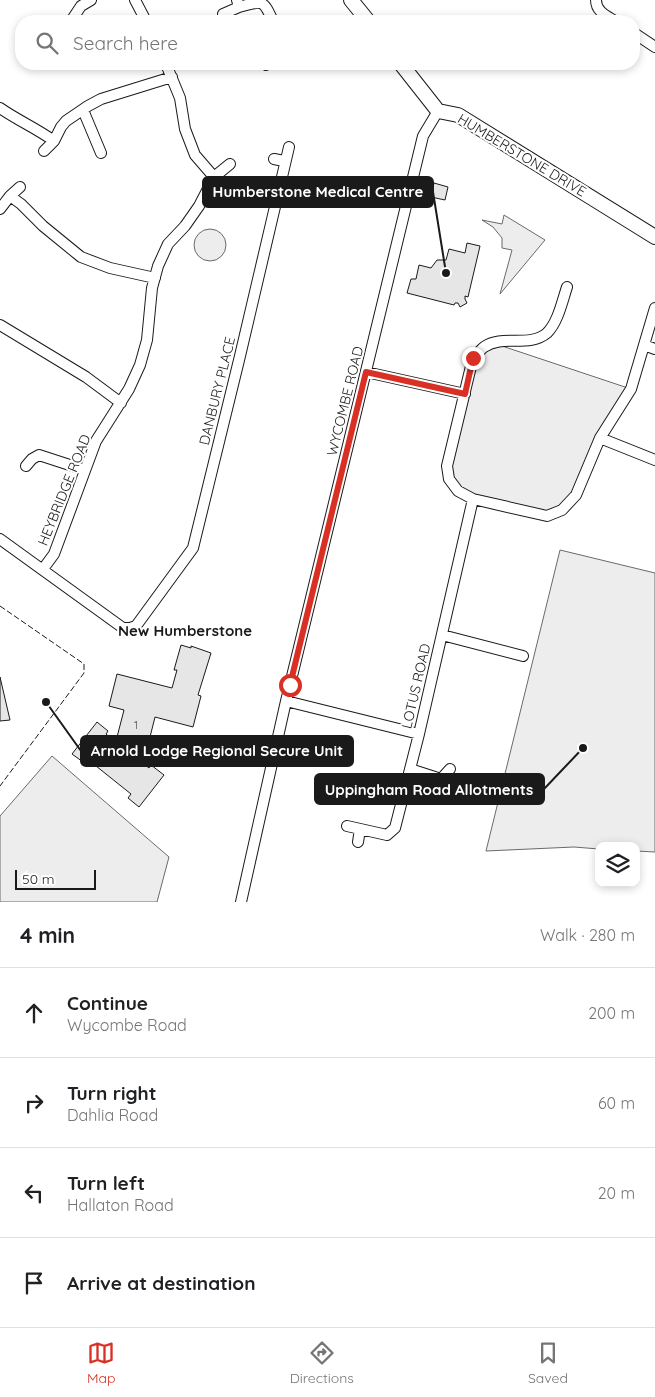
<!DOCTYPE html>
<html lang="en">
<head>
<meta charset="utf-8">
<style>
	:root { --surface:#fff; --page:#f6f6f6; --text:#202124; --muted:#757577; --line:#e0e0e0; --accent:#d93025 }
	body { margin:0; font-family:Quicksand,sans-serif; background:var(--page); color:var(--text) }
	.controls { position:absolute; right:15px; bottom:15px; display:grid; overflow:hidden; border-radius:10px; box-shadow:0 2px 8px #0003 }
	.controls button { width:45px; height:45px; display:grid; place-items:center; padding:0; border:0; border-bottom:1px solid var(--line); background:var(--surface); color:var(--text); font:25px sans-serif }
	.scale { position:absolute; left:15px; bottom:12px; width:81px; box-sizing:border-box; padding-left:5px; border:2px solid #1a1a1a; border-top:0; font-size:14px; line-height:18px; white-space:nowrap; color:#1a1a1a; -webkit-text-stroke:4px #fff; paint-order:stroke }
	.stop { position:absolute; width:15px; height:15px; margin:-11px; border:4px solid #d93025; border-radius:50%; background:#fff }
	.stop.end { background:#d93025; border-color:#fff; box-shadow:0 1px 5px #0008 }
	.list { margin:0; padding:0; list-style:none }
	h2 { display:flex; justify-content:space-between; align-items:center; height:65px; margin:0; padding:0 20px; font-size:21px }
	h2 small { font-size:16px; font-weight:400; color:var(--muted) }
	.list li { display:grid; grid-template-columns:32px 1fr auto; gap:15px; align-items:center; box-sizing:border-box; height:90px; padding:0 20px; border-top:1px solid var(--line) }
	.list b { display:block; font-size:19px; white-space:nowrap }
	.list p { margin:0; font-size:16px; white-space:nowrap; color:var(--muted) }
	.list em { font-size:16px; font-style:normal; color:var(--muted) }
	.icon { flex:none; width:28px; height:28px; fill:none; stroke:currentColor; stroke-width:2; stroke-linecap:round; stroke-linejoin:round }
	.map { position:relative; flex:none; width:655px; height:902px; overflow:hidden }
	.search { position:absolute; background:var(--surface); box-shadow:0 2px 8px #0003; left:15px; right:15px; top:15px; height:55px; display:flex; align-items:center; gap:12px; box-sizing:border-box; padding:0 18px; border-radius:20px; color:var(--muted); font-size:19px }
	.sheet { height:425px; background:var(--surface) }
	nav { display:flex; justify-content:space-around; align-items:center; box-sizing:border-box; height:70px; border-top:1px solid var(--line); background:var(--surface); font-size:14px; color:var(--muted) }
	nav a { display:grid; justify-items:center; gap:2px }
	nav .on { color:var(--accent) }
	.map>svg:first-child { display:block }
	.built { fill:#ededed; stroke:#6a6a6a }
	.building { fill:#e6e6e6; stroke:#1a1a1a }
	.lines { fill:none; stroke-linecap:round; stroke-linejoin:round }
	.street-casing { stroke:#1a1a1a; stroke-width:12 }
	.secondary-casing { stroke:#1a1a1a; stroke-width:16 }
	.street { stroke:#fff; stroke-width:10 }
	.secondary { stroke:#fff; stroke-width:14 }
	.fence { stroke:#1a1a1a; stroke-width:1; stroke-dasharray:6 2.5; stroke-linecap:butt }
	.route { stroke:#d93025; stroke-width:6 }
	.labels { text-anchor:middle; stroke-width:4; stroke-linejoin:round; paint-order:stroke }
	.number-label { font-size:11px; fill:#4d4d4d }
	.street-label { font-size:14px; fill:#1a1a1a; stroke:#fff }
	.neighbourhood-label { font-size:15px; font-weight:bold; fill:#1a1a1a; stroke:#fff }
	.leader { fill:none; stroke:#1a1a1a; stroke-width:2 }
	.callout-dot { fill:#1a1a1a; stroke:#fff; stroke-width:2 }
	.callout { fill:#1a1a1a; stroke:#1a1a1a; stroke-width:2 }
	.callout-label { font-size:15px; text-anchor:middle; font-weight:bold; fill:#fff }
</style>
</head>
<body>
<div class="map">
<svg width="655" height="902" viewBox="0 0 655 902">
	<rect width="100%" height="100%" fill="#fff"/>
	<path class="built" d="M504 215 545 240 500 294 512 250 502 248V238L493 227 482 220 502 224Z
		M194 245a16 16 0 1 1 32 0a16 16 0 1 1-32 0Z
		M502 346 628 388 573 493 560 508 547 513 474 496 460 489 452 478 450 466 476 360 486 350Z
		M560 550 655 573V852L636 851V846H599V849L574 847 486 851Z
		M52 756 169 857 157 902H0V816Z"/>
	<path class="building" d="M434 183 448 187 445 200 431 197Z
		M467 243 480 246 468 297 465 296V299L467 303 460 307 458 303H455L454 305 407 293 411 279H416L419 265 431 268 437 260H446L449 249 465 253Z
		M181 645 191 648V646L211 653 198 695 201 696 193 727 155 717 147 749 134 746 128 752 149 768 151 765 164 775 139 807 128 798 131 794 86 758 83 762 72 754 97 722 108 731 106 734 119 745 121 743 116 741 124 710 109 706 117 674 172 688 177 670H174Z
		M0 677 10 720 0 721Z"/>
	<g class="lines">
		<defs>
			<path id="street" d="M135 0 146 21
				M237 0 239 7C264 0 263 0 273 21
				M596 0C596 12 607 16 615 21
				M223 14 239 7
				M71 21 81 6 91 0
				M634 33 655 47
				M166 64 180 98 185 129 195 155 214 177
				M266 65 268 64
				M0 108C17 120 36 128 54 141
				M83 110 101 153
				M44 151 54 141 61 127 66 121 88 106 101 99 172 77
				M274 159 284 161
				M10 196 21 204 43 226 81 257 110 268 155 278
				M0 209 10 196 20 187
				M567 287C562 302 558 322 547 333 529 348 503 334 484 347 480 350 477 355 473 358L447 466 449 479 458 491 473 499 547 516 562 510 576 495 600 438 631 389 655 308
				M0 325 86 377 121 403
				M644 345 655 349
				M366 372 465 394
				M600 438 655 460
				M26 466 32 459 39 455 85 470
				M0 539 123 628H130L136 626 193 548 240 356 289 147
				M43 569 54 554 96 441 129 389 140 365 147 340 152 288 158 266 168 244 185 226 199 206 214 177 230 164
				M442 635 523 656
				M286 701 419 734
				M410 769 441 779
				M443 790 441 779 450 769
				M347 826 387 835 395 828 419 734 473 499
				M358 842 360 829
				M241 902 286 701 423 136 438 111"/>
			<path id="secondary" d="M351 0 368 21
				M401 64 438 111 458 115 655 237"/>
		</defs>
		<use href="#street" class="street-casing"/>
		<use href="#secondary" class="secondary-casing"/>
		<use href="#street" class="street"/>
		<use href="#secondary" class="secondary"/>
		<path class="fence" d="M0 606 84 664V673L0 786"/>
	</g>
	<g class="lines">
		<path class="route" d="M290 685 366 372 465 394 473 358"/>
	</g>
	<g class="labels">
		<g class="number-label">
			<text x="136" y="729">1</text>
		</g>
		<g class="street-label">
			<text transform="translate(522 155) rotate(31)" y="5">HUMBERSTONE DRIVE</text>
			<text transform="translate(217 391) rotate(-76)" y="5">DANBURY PLACE</text>
			<text transform="translate(345 401) rotate(-76)" y="5">WYCOMBE ROAD</text>
			<text transform="translate(64 490) rotate(-68)" y="5">HEYBRIDGE ROAD</text>
			<text transform="translate(416 686) rotate(-77)" y="5">LOTUS ROAD</text>
		</g>
		<g class="neighbourhood-label">
			<text x="185" y="636">New Humberstone</text>
		</g>
	</g>
	<path class="leader" d="M446 273L433 192M46 702L81 751M583 748L544 789"/>
	<g class="callout-dot">
		<circle cx="446" cy="273" r="5"/>
		<circle cx="46" cy="702" r="5"/>
		<circle cx="583" cy="748" r="5"/>
	</g>
	<g class="callout">
		<rect x="203" y="177" width="230" height="30" rx="5"/>
		<rect x="81" y="736" width="272" height="30" rx="5"/>
		<rect x="315" y="774" width="229" height="30" rx="5"/>
	</g>
	<g class="callout-label">
		<text x="318" y="197">Humberstone Medical Centre</text>
		<text x="217" y="756">Arnold Lodge Regional Secure Unit</text>
		<text x="429" y="795">Uppingham Road Allotments</text>
	</g>
</svg>
<div class="controls">
<button><svg class="icon" aria-label="layers" viewBox="0 0 24 24"><path d="M12 4l9 5-9 5-9-5zM3 14l9 5 9-5"/></svg></button>
</div>
<div class="scale">50 m</div>
<div class="stop" style="left:290px;top:685px"></div>
<div class="stop end" style="left:473px;top:358px"></div>
<div class="search"><svg class="icon" aria-label="search" viewBox="0 0 24 24"><circle cx="10" cy="10" r="6"/><path d="M15 15l6 6"/></svg>Search here</div>
</div>
<section class="sheet">
<h2>4 min<small>Walk · 280 m</small></h2>
<ul class="list">
<li><svg class="icon" aria-label="ahead" viewBox="0 0 24 24"><path d="M12 20V5M6 11l6-6 6 6"/></svg><div><b>Continue</b><p>Wycombe Road</p></div><em>200 m</em></li>
<li><svg class="icon" aria-label="right" viewBox="0 0 24 24"><path d="M7 20v-9h11M14 6l5 5-5 5"/></svg><div><b>Turn right</b><p>Dahlia Road</p></div><em>60 m</em></li>
<li><svg class="icon" aria-label="left" viewBox="0 0 24 24"><path d="M17 20v-9H6M10 6l-5 5 5 5"/></svg><div><b>Turn left</b><p>Hallaton Road</p></div><em>20 m</em></li>
<li><svg class="icon" aria-label="arrive" viewBox="0 0 24 24"><path d="M6 21V4h12l-3 4 3 4H6"/></svg><div><b>Arrive at destination</b></div></li>
</ul>
</section>
<nav>
<a class="on"><svg class="icon" aria-label="map" viewBox="0 0 24 24"><path d="M3 6l6-2 6 2 6-2v14l-6 2-6-2-6 2zM9 4v14M15 6v14"/></svg>Map</a>
<a><svg class="icon" aria-label="directions" viewBox="0 0 24 24"><path d="M12 3l9 9-9 9-9-9zM9 14v-3h6M13 9l2 2-2 2"/></svg>Directions</a>
<a><svg class="icon" aria-label="saved" viewBox="0 0 24 24"><path d="M7 4h10v16l-5-4-5 4z"/></svg>Saved</a>
</nav>
</body>
</html>
